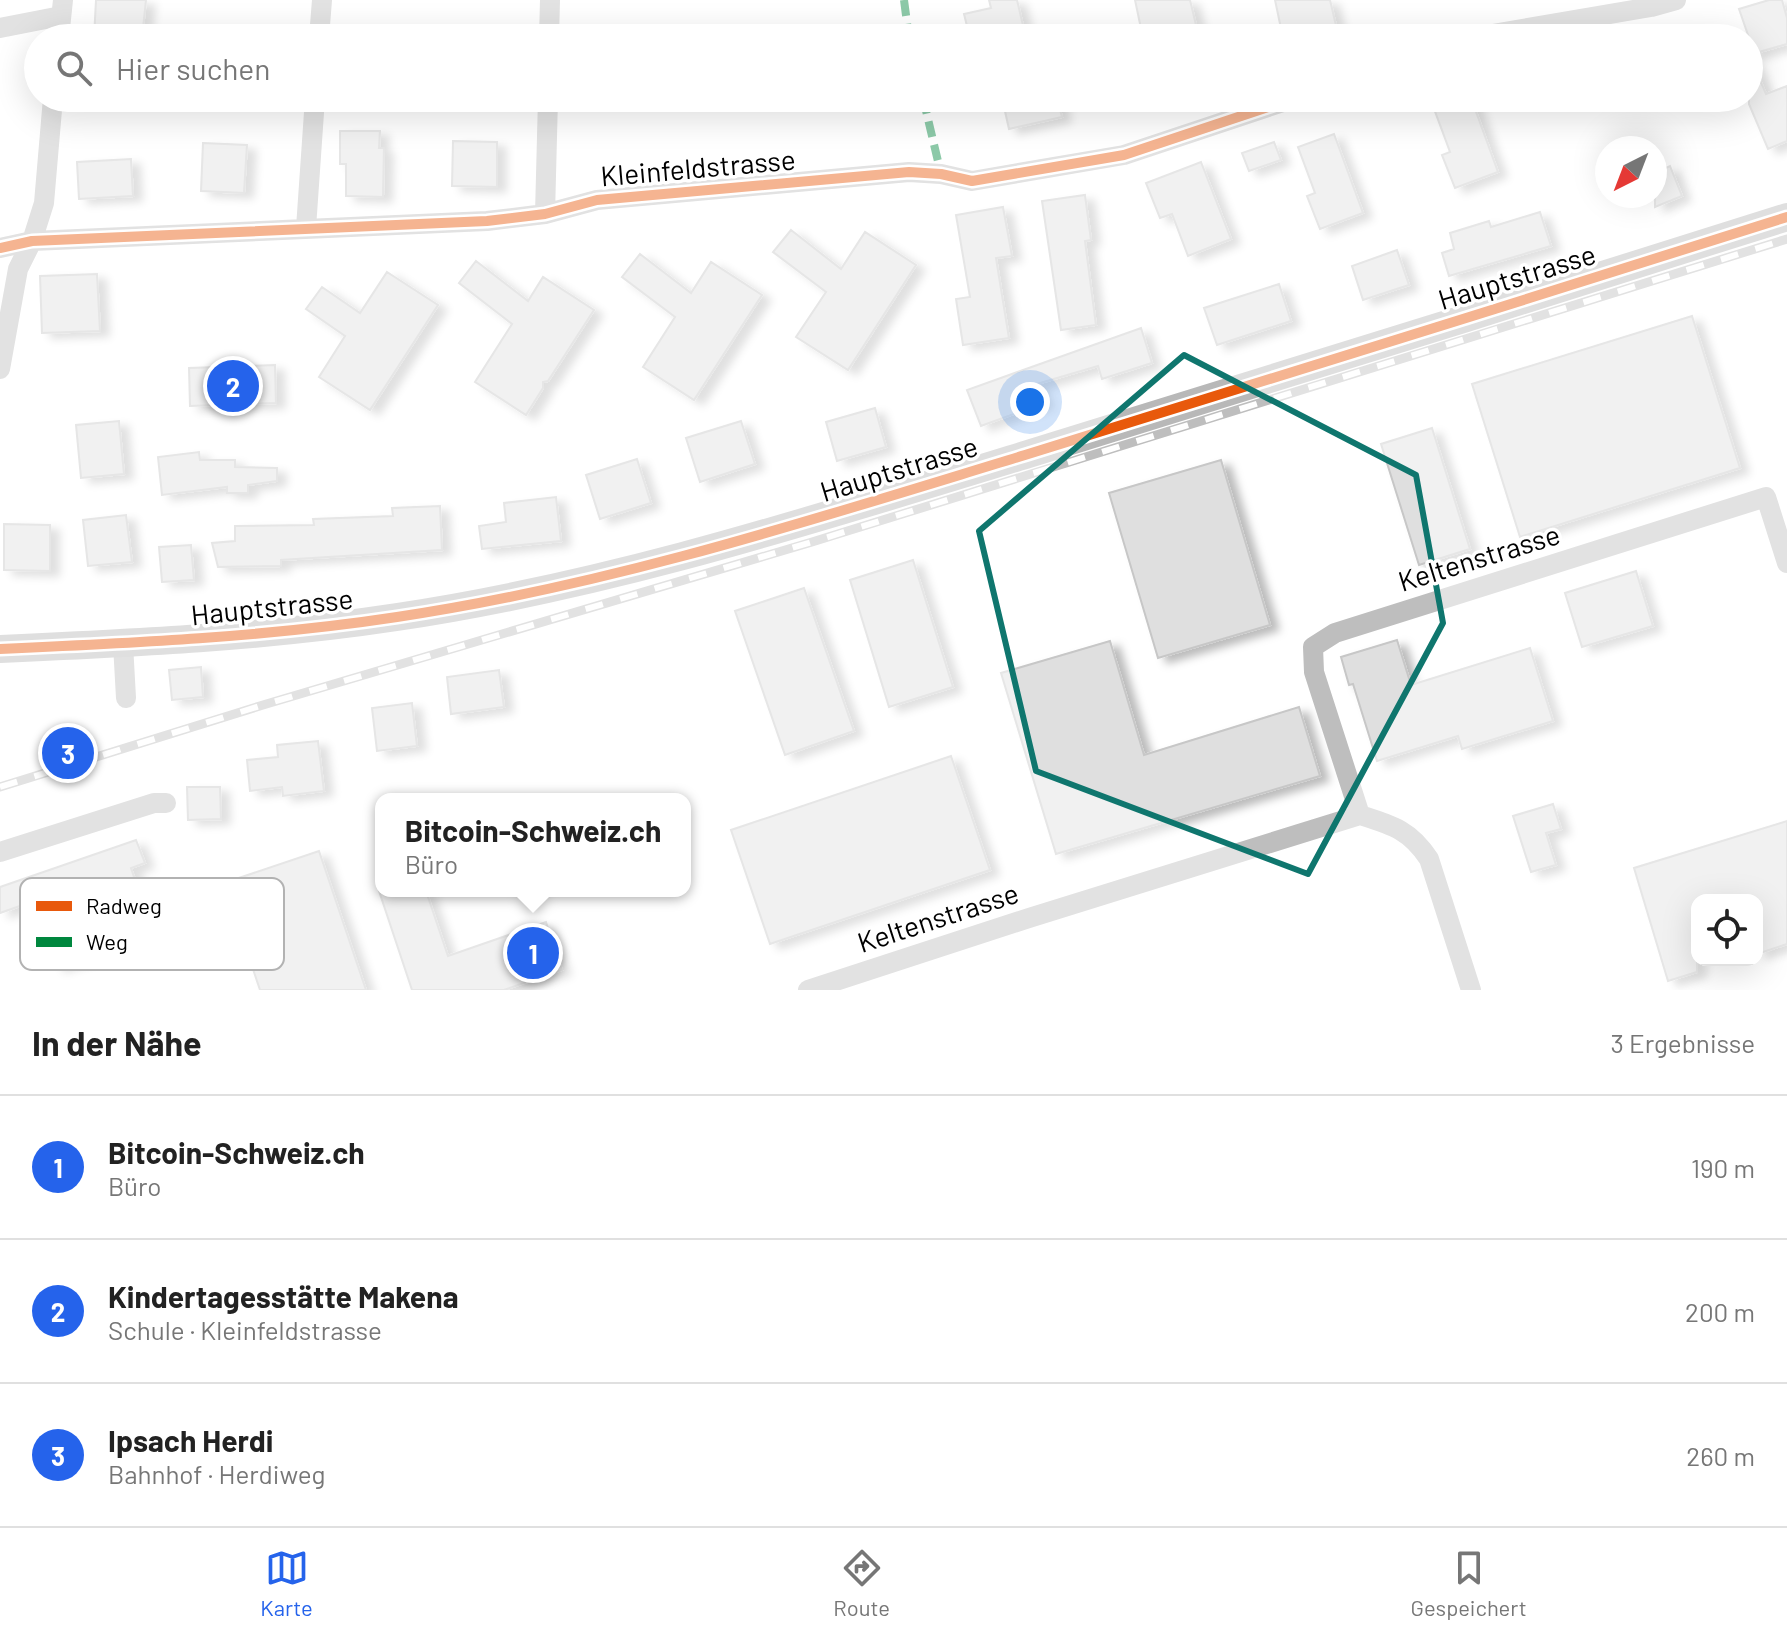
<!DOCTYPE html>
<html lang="de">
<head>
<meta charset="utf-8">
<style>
	:root { --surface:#fff; --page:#f2f2f2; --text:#222; --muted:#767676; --line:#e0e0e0; --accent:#2563eb }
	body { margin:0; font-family:Barlow,sans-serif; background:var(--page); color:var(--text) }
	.controls { position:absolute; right:24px; bottom:24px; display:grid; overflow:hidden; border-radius:16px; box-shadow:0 8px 32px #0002 }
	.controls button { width:72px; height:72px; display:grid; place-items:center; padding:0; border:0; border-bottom:2px solid var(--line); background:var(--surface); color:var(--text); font:40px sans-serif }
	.compass { position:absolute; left:1595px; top:136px; width:72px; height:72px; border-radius:50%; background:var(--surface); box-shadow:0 8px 32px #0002; rotate:222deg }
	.you { position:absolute; left:1030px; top:402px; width:28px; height:28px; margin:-20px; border:6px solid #fff; border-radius:50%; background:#1a73e8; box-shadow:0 0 0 12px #1a73e833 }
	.badge { display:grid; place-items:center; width:52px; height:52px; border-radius:50%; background:var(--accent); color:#fff; font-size:26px; font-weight:700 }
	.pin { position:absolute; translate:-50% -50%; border:4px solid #fff; box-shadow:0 2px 8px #0006 }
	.popup { position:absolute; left:375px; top:793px; width:316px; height:104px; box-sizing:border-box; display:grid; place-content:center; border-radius:16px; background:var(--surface); filter:drop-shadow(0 2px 6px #0005); font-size:26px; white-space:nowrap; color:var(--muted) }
	.popup b { font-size:30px; color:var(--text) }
	.popup::after { content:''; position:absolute; left:50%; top:100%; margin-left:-16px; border:16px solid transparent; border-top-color:var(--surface) }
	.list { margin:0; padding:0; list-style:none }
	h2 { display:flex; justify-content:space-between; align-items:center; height:104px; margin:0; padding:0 32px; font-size:34px }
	h2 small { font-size:26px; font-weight:400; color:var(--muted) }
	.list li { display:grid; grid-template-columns:52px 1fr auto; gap:24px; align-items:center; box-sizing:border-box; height:144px; padding:0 32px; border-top:2px solid var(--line) }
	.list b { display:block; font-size:30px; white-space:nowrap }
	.list p { margin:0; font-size:26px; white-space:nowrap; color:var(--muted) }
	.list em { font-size:26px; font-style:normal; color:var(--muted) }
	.icon { flex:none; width:44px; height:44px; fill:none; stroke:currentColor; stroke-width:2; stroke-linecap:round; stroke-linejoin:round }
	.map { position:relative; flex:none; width:1787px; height:990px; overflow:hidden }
	.search { position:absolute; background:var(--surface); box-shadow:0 8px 32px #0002; left:24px; right:24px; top:24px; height:88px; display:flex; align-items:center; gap:20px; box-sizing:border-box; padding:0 28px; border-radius:44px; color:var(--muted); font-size:30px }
	.sheet { height:536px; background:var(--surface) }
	nav { display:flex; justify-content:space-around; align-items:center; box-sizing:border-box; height:112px; border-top:2px solid var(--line); background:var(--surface); font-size:22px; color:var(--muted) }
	nav a { display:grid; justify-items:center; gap:4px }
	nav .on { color:var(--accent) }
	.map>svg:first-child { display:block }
	.building { fill:#dfdfdf; stroke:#c7c7c7; stroke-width:2; filter:url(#shadow) }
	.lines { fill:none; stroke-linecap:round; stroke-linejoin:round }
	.minor { stroke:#bebebe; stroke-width:20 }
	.secondary { stroke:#b8b8b8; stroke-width:28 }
	.rail-casing { stroke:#bebebe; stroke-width:9 }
	.rail { stroke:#fff; stroke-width:6; stroke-dasharray:18; stroke-linecap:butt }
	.quiet { stroke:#00873e; stroke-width:8; stroke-dasharray:16 8; stroke-linecap:butt }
	.cycleway-casing { stroke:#fff; stroke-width:15 }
	.cycleway { stroke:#e8590c; stroke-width:10 }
	.marked { fill:none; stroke:#0f766e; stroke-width:6; stroke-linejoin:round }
	.labels { text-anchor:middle; stroke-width:7; stroke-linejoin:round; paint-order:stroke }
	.street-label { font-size:28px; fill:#000; stroke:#fff }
	.key { fill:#fff; stroke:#b2b2b2; stroke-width:2 }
	.key-label { font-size:22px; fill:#000 }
</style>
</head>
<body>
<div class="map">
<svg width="1787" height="990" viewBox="0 0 1787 990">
	<defs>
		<filter id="shadow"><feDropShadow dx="9" dy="5" stdDeviation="4" flood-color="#0004"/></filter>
	</defs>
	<rect width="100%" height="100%" fill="#fff"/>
	<path class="building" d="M96 0H146L142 38H94Z
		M989 0H1017L1026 38H970L964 14 991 8Z
		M1135 0H1190L1197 29 1180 32 1182 38H1143Z
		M1275 0H1330L1339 38H1283Z
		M1769 0H1782L1787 18V44L1749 55 1766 94 1787 86V141L1768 149 1749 104V38L1739 9Z
		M1002 98H1057L1062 117 1009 129Z
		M1455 98H1471L1498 172 1455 188 1442 155 1450 152 1433 106Z
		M340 131H380L379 148H384L383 197 346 196V164H340Z
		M1334 134 1363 213 1320 229 1307 196 1315 193 1298 147Z
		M453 141 497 142V187L452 186Z
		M1274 142 1281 160 1249 171 1242 153Z
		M203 143 247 145 244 193 201 191Z
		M131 159 133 196 79 199 77 162Z
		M1201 162 1231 239 1188 256 1172 214 1160 218 1146 183Z
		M1670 166 1682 196 1655 207V173Z
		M1085 195 1091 240 1085 241 1096 325 1061 330 1042 201Z
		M1003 207 1012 256 996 258 1009 338 963 345 956 299 970 297 956 215Z
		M1540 212 1551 246 1449 276 1442 253 1454 249 1450 233 1489 221 1491 227Z
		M791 230 841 269 865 232 916 265 848 370 796 337 826 292 773 252Z
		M1397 250 1409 285 1363 300 1352 266Z
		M640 254 691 293 711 262 762 295 694 400 643 367 675 317 622 277Z
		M476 261 528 301 543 277 594 310 548 381 543 382V388L526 415 475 382 512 324 459 283Z
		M387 272 438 305 370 410 319 377 345 336 306 309 322 287 360 313Z
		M97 274 100 331 42 333 40 276Z
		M1279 284 1291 321 1217 345 1204 308Z
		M1692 316 1740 468 1520 537 1472 384Z
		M1141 328 1152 363 1102 379 1098 366 1037 384 1044 403 981 426 967 390Z
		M275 365 276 403 190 406 189 368Z
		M875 408 886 447 837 461 826 422Z
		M119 421 124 474 81 478 76 425Z
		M741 421 755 464 700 482 686 438Z
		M1432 428 1470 549 1419 565 1381 444Z
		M199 452 200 460H235V467L277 468V481L248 485V493H227V487L162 495 158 457Z
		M637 459 651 503 600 519 586 475Z
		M1221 460 1270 625 1158 658 1109 493Z
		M556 497 561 541 482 549 479 526 506 522 504 503Z
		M440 506 442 550 281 560V566L218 567 212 543 235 541V526L314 525 313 519 393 516 392 508Z
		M126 515 132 562 88 566 83 520Z
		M4 524 50 525V571L4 570Z
		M191 545 194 580 162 582 159 547Z
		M913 560 953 687 889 707 850 580Z
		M1636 571 1653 626 1582 647 1565 593Z
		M804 588 854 731 785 755 735 611Z
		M1397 640 1411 685 1530 648 1553 721 1462 749 1458 736 1377 761 1353 684 1349 685 1341 657Z
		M1110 641 1144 755 1299 707 1320 776 1056 854 1001 673Z
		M201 667 203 697 172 700 169 670Z
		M499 670 504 707 451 714 447 677Z
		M412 703 417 746 377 751 372 708Z
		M318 741 324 791 283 796 282 787 250 791 247 760 278 757 277 745Z
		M951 756 990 870 770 944 731 830Z
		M187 787H220L221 819 188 820Z
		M1553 804 1561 829 1546 833 1556 865 1531 872 1513 816Z
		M1787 821V944L1757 954V900H1697V972L1668 981 1634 868Z
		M136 840 145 863 131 868 154 935 56 967 34 901 0 913V887Z
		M319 851 366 990H260L224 883Z
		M379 891H426L448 956 546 922 562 970 504 990H412Z"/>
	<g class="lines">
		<path class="minor" d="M0 28 61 16
			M59 38 63 0
			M319 38 322 0
			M549 38 550 0
			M1469 38 1651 7 1676 0
			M545 214 548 98
			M306 228 315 98
			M0 248 32 241 487 221 545 214 597 200 909 172 941 174 972 181 1124 155 1295 98
			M0 369 18 269 32 241 44 203 53 98
			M123 644 126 698
			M1360 815 1314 672 1313 647 1335 633 1766 497 1787 563
			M0 852 154 803H166
			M808 990 1029 918 1360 815C1392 825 1410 830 1429 859L1471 990"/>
		<path class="secondary" d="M0 649C133 643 266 637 397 617 612 585 818 518 1025 455 1280 377 1533 297 1787 217"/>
		<defs>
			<path id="rail" d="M0 787 263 705 812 542 1787 239"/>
		</defs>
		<use href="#rail" class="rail-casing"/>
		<use href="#rail" class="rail"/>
		<path class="quiet" d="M904 0 909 38
			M923 98 941 174"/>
		<defs>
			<path id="cycleway" d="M0 248 32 241 487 221 545 214 597 200 909 172 941 174 972 181 1124 155 1295 98
				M0 649C133 643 266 637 397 617 612 585 818 518 1025 455 1280 377 1533 297 1787 217"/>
		</defs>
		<use href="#cycleway" class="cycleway-casing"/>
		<use href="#cycleway" class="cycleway"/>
	</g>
	<path d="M0 0H1787V990H0ZM1184 355 1416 475 1443 623 1308 874 1036 771 979 531Z" fill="#fff" fill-opacity=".55" fill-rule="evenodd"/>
	<path class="marked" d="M1184 355 1416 475 1443 623 1308 874 1036 771 979 531Z"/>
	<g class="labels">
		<g class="street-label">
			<text transform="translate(698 168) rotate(-5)" y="10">Kleinfeldstrasse</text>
			<text transform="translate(1517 277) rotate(-17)" y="10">Hauptstrasse</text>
			<text transform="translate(899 469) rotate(-17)" y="10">Hauptstrasse</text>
			<text transform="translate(1479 558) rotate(-17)" y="10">Keltenstrasse</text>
			<text transform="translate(272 607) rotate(-6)" y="10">Hauptstrasse</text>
			<text transform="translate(938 918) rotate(-18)" y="10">Keltenstrasse</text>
		</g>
	</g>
	<rect x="20" y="878" width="264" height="92" rx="12" class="key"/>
	<rect x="36" y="901" width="36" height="10" fill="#e8590c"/>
	<rect x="36" y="937" width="36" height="10" fill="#00873e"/>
	<g class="key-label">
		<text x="86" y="914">Radweg</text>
		<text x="86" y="950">Weg</text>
	</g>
</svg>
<div class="controls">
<button><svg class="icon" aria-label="locate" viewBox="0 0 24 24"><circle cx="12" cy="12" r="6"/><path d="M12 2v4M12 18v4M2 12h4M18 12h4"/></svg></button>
</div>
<svg class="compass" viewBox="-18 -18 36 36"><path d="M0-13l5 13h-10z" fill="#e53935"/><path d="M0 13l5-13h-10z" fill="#767676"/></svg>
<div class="you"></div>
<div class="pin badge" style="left:533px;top:953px">1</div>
<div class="popup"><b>Bitcoin-Schweiz.ch</b>Büro</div>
<div class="pin badge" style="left:233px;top:386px">2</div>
<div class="pin badge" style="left:68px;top:753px">3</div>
<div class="search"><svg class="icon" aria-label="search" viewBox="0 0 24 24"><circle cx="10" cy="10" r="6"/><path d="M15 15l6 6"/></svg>Hier suchen</div>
</div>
<section class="sheet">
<h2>In der Nähe<small>3 Ergebnisse</small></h2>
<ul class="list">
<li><span class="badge">1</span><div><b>Bitcoin-Schweiz.ch</b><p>Büro</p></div><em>190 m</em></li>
<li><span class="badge">2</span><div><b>Kindertagesstätte Makena</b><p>Schule · Kleinfeldstrasse</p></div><em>200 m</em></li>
<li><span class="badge">3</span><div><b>Ipsach Herdi</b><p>Bahnhof · Herdiweg</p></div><em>260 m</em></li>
</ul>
</section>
<nav>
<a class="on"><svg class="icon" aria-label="map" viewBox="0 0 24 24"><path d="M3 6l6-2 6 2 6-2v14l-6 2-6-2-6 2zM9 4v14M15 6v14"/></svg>Karte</a>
<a><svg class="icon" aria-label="directions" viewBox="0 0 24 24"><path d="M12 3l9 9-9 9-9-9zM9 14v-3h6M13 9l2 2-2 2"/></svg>Route</a>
<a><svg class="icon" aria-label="saved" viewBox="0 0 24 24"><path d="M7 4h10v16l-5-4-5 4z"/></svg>Gespeichert</a>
</nav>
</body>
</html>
